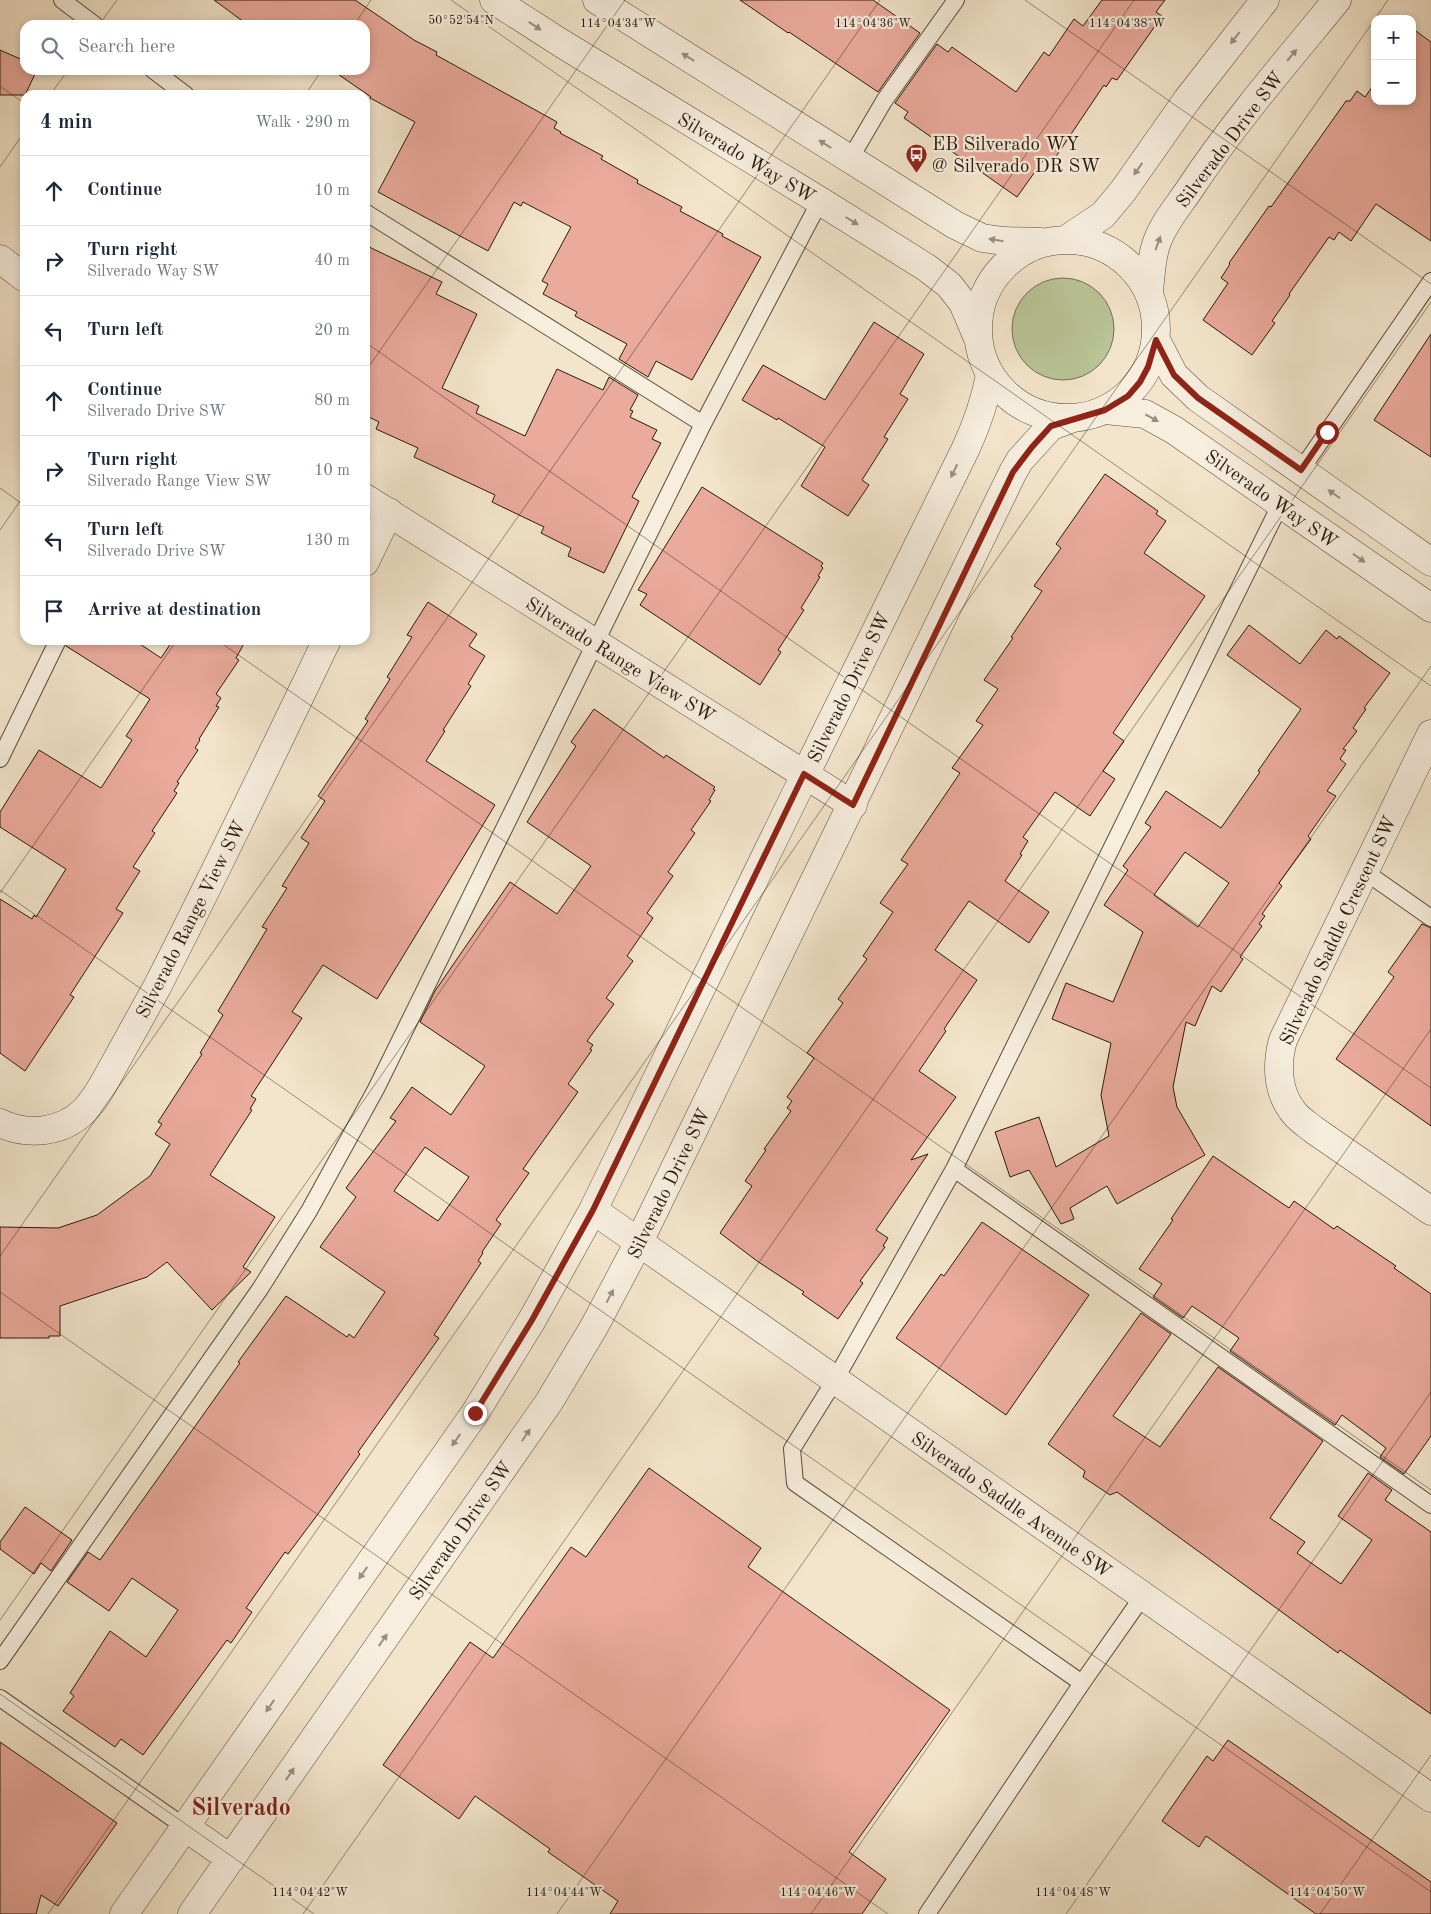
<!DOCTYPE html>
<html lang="en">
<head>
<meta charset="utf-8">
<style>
	:root { --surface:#fff; --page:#f6f6f7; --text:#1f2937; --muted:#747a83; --line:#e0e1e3 }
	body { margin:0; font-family:"Old Standard TT",serif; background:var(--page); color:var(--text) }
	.controls { position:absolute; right:15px; top:15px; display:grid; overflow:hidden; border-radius:10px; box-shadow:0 2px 8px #0003 }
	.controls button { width:45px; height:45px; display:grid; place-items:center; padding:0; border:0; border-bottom:1px solid var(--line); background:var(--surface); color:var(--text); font:25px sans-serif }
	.stop { position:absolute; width:15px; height:15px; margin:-11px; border:4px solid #8f2418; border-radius:50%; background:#fff }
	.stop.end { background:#8f2418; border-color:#fff; box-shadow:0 1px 5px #0008 }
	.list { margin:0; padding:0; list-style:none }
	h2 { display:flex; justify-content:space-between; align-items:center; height:65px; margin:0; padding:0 20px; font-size:21px }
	h2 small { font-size:16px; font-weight:400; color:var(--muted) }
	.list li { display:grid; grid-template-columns:32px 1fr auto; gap:15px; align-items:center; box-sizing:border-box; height:70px; padding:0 20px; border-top:1px solid var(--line) }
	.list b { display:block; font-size:19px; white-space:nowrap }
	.list p { margin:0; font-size:16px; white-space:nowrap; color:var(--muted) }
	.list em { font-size:16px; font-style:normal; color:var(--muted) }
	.icon { flex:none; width:28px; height:28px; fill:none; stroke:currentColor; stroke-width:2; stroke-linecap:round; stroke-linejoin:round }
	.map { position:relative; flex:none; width:1431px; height:1914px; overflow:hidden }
	.search { position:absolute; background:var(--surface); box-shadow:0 2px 8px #0003; left:20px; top:20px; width:350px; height:55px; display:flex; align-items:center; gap:12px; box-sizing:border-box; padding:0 18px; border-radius:15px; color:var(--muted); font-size:19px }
	.panel { position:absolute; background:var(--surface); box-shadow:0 2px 8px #0003; left:20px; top:90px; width:350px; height:555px; border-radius:15px }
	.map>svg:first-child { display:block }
	.green { fill:#bac598; stroke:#717051 }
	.building { fill:#eaaa9c; stroke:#281a0a; fill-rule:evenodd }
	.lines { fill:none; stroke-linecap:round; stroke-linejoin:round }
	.service-casing { stroke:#5b4d3a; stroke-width:18 }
	.minor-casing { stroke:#5b4d3a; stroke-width:29 }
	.service { stroke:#f7eede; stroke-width:16 }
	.minor { stroke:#f7eede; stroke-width:28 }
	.oneway { fill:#9a8f7f }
	.route { stroke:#8f2418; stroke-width:6 }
	.ticks { fill:none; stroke:#281a0a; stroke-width:1; stroke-opacity:0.45 }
	.labels { text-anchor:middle; stroke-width:4.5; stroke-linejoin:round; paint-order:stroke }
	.street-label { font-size:19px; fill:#281a0a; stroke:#f7eede }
	.poi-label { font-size:19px; fill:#281a0a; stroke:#f7eede; text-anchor:start }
	.district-label { font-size:24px; font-weight:bold; fill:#7a1f14; stroke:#f7eede }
	.ticks-label { font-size:12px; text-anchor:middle; fill:#281a0a; stroke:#f7eede; stroke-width:4.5; stroke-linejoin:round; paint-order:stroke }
</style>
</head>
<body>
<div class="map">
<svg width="1431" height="1914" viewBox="0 0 1431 1914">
	<rect width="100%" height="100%" fill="#f3e5cc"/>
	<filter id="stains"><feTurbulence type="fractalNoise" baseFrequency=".004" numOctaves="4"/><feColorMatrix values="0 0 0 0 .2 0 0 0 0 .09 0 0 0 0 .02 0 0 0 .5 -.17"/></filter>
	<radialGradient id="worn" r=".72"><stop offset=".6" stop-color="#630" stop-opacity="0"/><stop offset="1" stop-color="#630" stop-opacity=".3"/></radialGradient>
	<path class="green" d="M1012 329a51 51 0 1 1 102 0a51 51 0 1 1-102 0Z"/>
	<path class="building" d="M214 0H355L414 40 437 52 436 55 557 122 554 128 561 132 560 133 603 156 601 159 638 180 637 183 682 207 680 211 723 234 722 236 761 257 692 380 656 361 648 377 619 359 627 344 575 316 577 312 543 294 548 284 542 281 571 227 523 202 521 206 514 202 488 251 378 192 415 122 370 98 371 97 332 70H365V25H248Z
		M740 0H873L920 33 878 92 789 32 788 33Z
		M1102 0H1165L1156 12 1162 16 1117 80 1112 78 1106 87 1104 85 1051 164 1044 159 1017 197 904 118 908 112 895 103 937 44 948 52 952 47 1016 92 1044 52 1049 56 1074 19 1083 26Z
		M1413 29 1431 42V241L1376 204 1351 241 1339 232 1334 240 1329 237 1289 294 1290 295 1272 321 1275 323 1252 355 1203 320 1228 283 1221 278 1230 264 1229 263 1269 206 1271 207 1346 101H1350L1357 91 1365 97 1375 83V101H1412Z
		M0 50 25 61V70H37L25 95H0Z
		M365 245 442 282 436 294 477 314 442 388 479 406 476 413 525 436 557 369 603 390 609 377 638 395 630 410 633 411 630 417 657 430 652 439 661 443 632 497 639 501 604 573 568 556 571 548 541 533 544 527 492 502 495 495 414 457 418 448 376 429 379 422 365 415Z
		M874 322 924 354 900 394 908 399 884 437 888 439 862 480 869 485 848 516 801 486 825 447 778 418 777 420 742 400 763 365 825 400Z
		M1431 334V457L1374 420Z
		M1105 474 1158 511 1156 514 1166 521 1144 553 1205 596 1113 733 1124 741 1103 771 1115 779 1090 816 1055 792 1023 837 1028 841 1020 854 1022 855 1005 881 1049 912 1029 943 969 901 935 950 977 980 944 1029 946 1031 919 1071 956 1097 911 1160 928 1154 876 1230 888 1238 883 1246 885 1247 860 1281 863 1283 838 1319 802 1294 804 1292 757 1261 720 1233 752 1186 745 1181 766 1150 764 1149 791 1111 787 1108 792 1101 787 1097 814 1058 807 1053 843 1003 838 999 867 959 863 956 893 912 880 903 908 864 901 860 960 773 952 768 983 725 976 721 998 689 984 680 1013 638 1011 637 1042 591 1034 586 1061 548 1056 544Z
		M702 487 823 563 821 566 823 568 818 576 820 577 801 608 804 610 778 650 781 652 760 685 640 605 647 594 638 590Z
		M428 602 477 634 469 646 485 656 468 684 471 686 443 730 445 731 426 761 495 805 377 999 323 965 292 1012 302 1018 251 1096 256 1099 250 1109 252 1110 210 1175 275 1217 243 1267 251 1272 212 1310 167 1262 147 1277 60 1306V1336H49V1338H0V1227L58 1228 97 1215 150 1176 170 1144 155 1134 162 1124 158 1122 202 1054 200 1053 223 1015 218 1011 267 929 262 927 287 888 282 886 309 843 301 838 325 801 318 796 368 721 365 719 390 679 387 677 412 637 407 635Z
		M1249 625 1300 664 1326 630 1337 639 1339 636 1390 673 1364 708 1366 709 1353 728 1357 731 1343 749 1346 750 1340 759 1346 764 1327 791 1336 796 1308 836 1311 839 1279 883 1282 886 1262 914 1265 916 1259 924 1262 926 1240 957 1243 959 1221 992 1212 986 1195 1026 1186 1022 1173 1087 1177 1107 1205 1155 1117 1204 1107 1186 1070 1208 1074 1219 1061 1224 1029 1170 1010 1177 995 1132 1039 1117 1056 1167 1109 1136 1101 1095 1111 1043 1052 1019 1066 983 1113 1002 1143 932 1104 905 1128 870 1123 866 1151 827 1145 823 1166 791 1221 828 1260 772 1258 771 1301 709 1227 655ZM1185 852 1229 883 1198 927 1154 895Z
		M68 640H134L161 658 173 640H246L236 658 239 660 216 694 221 698 216 706 219 707 199 739 200 740 195 748 198 750 177 782 179 783 174 791 177 793 152 831 155 833 133 867 140 871 116 909 123 913 70 995 74 997 25 1071 0 1053V899L32 919 34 915 36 917 66 869 0 827V812L39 750 101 788 132 740 126 736 150 699 66 646Z
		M594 709 664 758 666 755 715 787 713 789 715 790 709 800 711 801 691 830 695 833 668 872 673 876 647 913 653 918 627 956 633 961 606 998 614 1004 587 1041 593 1045 590 1049 592 1050 568 1084 578 1092 523 1169 529 1173 496 1220 501 1224 482 1252 483 1253 478 1261 481 1263 434 1335 439 1338 358 1452 360 1454 318 1514 288 1554 285 1552 246 1608 252 1612 231 1643 227 1640 143 1755 121 1739 115 1747 63 1711 74 1696 70 1693 110 1631 146 1657 178 1610 132 1578 109 1611 67 1582 88 1552 100 1560 240 1363 238 1362 286 1296 347 1337 349 1334 354 1338 385 1292 320 1247 356 1197 346 1188 396 1121 390 1118 412 1087 451 1115 485 1066 420 1022 435 991 510 882 557 914 591 866 527 822 576 746 571 742ZM425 1147 469 1177 438 1221 394 1191Z
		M1422 924 1431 928V1126L1336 1059 1394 977 1388 972Z
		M1213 1156 1289 1208 1294 1201 1334 1229 1337 1226 1396 1266 1394 1268 1431 1294V1436L1404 1474 1380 1457 1386 1448 1342 1415 1335 1425 1230 1351 1239 1338 1192 1306 1183 1318 1153 1297 1162 1284 1139 1269 1173 1220 1171 1219Z
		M982 1222 1089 1295 1006 1415 896 1338 941 1274 944 1276Z
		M1141 1313 1171 1334 1113 1416 1160 1447 1218 1367 1323 1441 1270 1518 1305 1542 1297 1553 1341 1584 1372 1540 1338 1516 1368 1473 1392 1490 1385 1500 1431 1532V1714L1340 1650 1338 1653 1117 1492 1110 1495 1083 1477 1085 1471 1048 1444Z
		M649 1468 761 1548 748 1567 950 1710 849 1852 886 1879 862 1914H610L618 1901 548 1852 550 1849 475 1796 459 1819 383 1765 470 1642 493 1658 571 1547 586 1557Z
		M25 1507 72 1540 51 1571 41 1563 34 1574 0 1549V1542Z
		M1228 1740 1431 1882V1914H1316L1206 1836 1199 1847 1162 1821 1207 1756 1213 1761Z
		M0 1742 117 1823 58 1906 41 1895 36 1914H0Z"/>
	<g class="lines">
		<defs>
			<path id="service" d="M62 0 95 25
				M153 70 186 95
				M850 159 884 101 956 0
				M365 212 703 424
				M1301 470 1431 281
				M0 759 58 640
				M1364 871 1431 918
				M954 1169 1431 1505
				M0 1661 260 1289 309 1211 376 1089 703 424 820 201
				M1082 1683 795 1483 792 1449 835 1380 954 1169 1281 503
				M0 1698 185 1827
				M927 1914 1082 1683 1143 1596"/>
			<path id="minor" d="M494 0 561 43 820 201 927 268 949 285 963 303 977 336
				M597 0 955 225 982 238 1003 241 1041 242
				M1067 239 1103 215 1123 191 1187 100 1265 0
				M978 329a89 89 0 1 1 178 0a89 89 0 1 1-178 0Z
				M0 259 25 278
				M1149 291C1151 275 1151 257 1157 242 1164 222 1180 204 1191 187 1235 121 1287 61 1337 0
				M1156 340 1174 375 1198 398 1431 562
				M1105 410 1145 414 1174 430 1431 608
				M365 498 853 805
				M365 562 389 512
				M1431 734 1283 1040C1276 1065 1277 1093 1295 1114 1300 1120 1308 1125 1314 1130L1431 1211
				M0 1123C27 1136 62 1133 84 1111 98 1097 106 1079 115 1063 129 1038 143 1012 157 987 216 872 271 756 327 640
				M593 1210 1431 1798
				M185 1827 231 1859
				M124 1914 475 1413 532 1320 593 1210 805 775 966 448C977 424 985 401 990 375
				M192 1914 549 1402 594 1327 639 1242 1013 472 1020 460 1051 426 1073 418"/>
		</defs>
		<use href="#service" class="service-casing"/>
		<use href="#minor" class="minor-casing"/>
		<use href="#service" class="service"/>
		<use href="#minor" class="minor"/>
	</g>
	<defs><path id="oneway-solid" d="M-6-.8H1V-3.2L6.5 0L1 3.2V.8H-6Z" transform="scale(1.25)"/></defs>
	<g class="oneway">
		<use href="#oneway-solid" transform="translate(535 26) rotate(33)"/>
		<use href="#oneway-solid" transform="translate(1235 38) rotate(128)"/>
		<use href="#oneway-solid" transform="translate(1292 55) rotate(-50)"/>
		<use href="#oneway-solid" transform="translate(688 57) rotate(-148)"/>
		<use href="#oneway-solid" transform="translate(825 144) rotate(-148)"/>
		<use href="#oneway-solid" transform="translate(1138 169) rotate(125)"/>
		<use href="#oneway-solid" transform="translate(852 221) rotate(32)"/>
		<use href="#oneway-solid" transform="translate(996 240) rotate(-171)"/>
		<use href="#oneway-solid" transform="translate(1158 243) rotate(-70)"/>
		<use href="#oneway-solid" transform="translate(1152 418) rotate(29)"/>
		<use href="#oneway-solid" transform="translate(954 471) rotate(116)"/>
		<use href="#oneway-solid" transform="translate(1334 494) rotate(-145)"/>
		<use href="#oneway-solid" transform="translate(1359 558) rotate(35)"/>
		<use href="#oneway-solid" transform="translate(610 1296) rotate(-62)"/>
		<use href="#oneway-solid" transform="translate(526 1435) rotate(-56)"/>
		<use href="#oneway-solid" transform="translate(456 1440) rotate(125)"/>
		<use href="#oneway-solid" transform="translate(363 1573) rotate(125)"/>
		<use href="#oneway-solid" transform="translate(383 1640) rotate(-55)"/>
		<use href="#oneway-solid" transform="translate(270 1706) rotate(125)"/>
		<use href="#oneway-solid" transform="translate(290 1774) rotate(-55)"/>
	</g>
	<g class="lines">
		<path class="route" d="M475 1413 532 1320 593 1210 804 774 853 805 1013 472 1032 447 1051 426 1105 410 1128 396 1140 382 1148 367 1156 340 1174 375 1198 398 1301 470 1327 432"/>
	</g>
	<path class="ticks" d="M451 0 1431 686M1025 0 1431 284M1375 19 1388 0M99 25 117 0M354 25 371 0M0 86 25 104M50 95 68 70M305 95 322 70M0 167 25 131M365 342 1431 1088M365 372 625 0M0 488 25 506M0 530 25 494M217 640 1431 1490M0 890 1431 1892M0 893 177 640M0 1256 880 0M0 1292 888 1914M0 1620 1134 0M0 1694 314 1914M48 1914 1375 19M303 1914 1431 302M557 1914 1431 666M811 1914 1431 1029M1066 1914 1431 1392M1320 1914 1431 1755"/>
	<defs>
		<symbol id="bus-pin" viewBox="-11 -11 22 30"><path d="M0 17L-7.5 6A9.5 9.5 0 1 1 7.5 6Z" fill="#8f2418" stroke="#f7eede"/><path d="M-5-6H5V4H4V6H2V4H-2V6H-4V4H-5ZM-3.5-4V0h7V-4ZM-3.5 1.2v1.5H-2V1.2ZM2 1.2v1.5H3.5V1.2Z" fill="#fff"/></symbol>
	</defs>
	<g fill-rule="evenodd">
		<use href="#bus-pin" x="904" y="142" width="25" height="34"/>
	</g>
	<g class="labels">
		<g class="street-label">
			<text transform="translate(1229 139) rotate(-53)" y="7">Silverado Drive SW</text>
			<text transform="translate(747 157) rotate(31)" y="7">Silverado Way SW</text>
			<text transform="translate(1272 498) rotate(35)" y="7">Silverado Way SW</text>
			<text transform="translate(621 659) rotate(32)" y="7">Silverado Range View SW</text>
			<text transform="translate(848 687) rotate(-64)" y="7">Silverado Drive SW</text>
			<text transform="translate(190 919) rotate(-63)" y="7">Silverado Range View SW</text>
			<text transform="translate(1337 930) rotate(-65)" y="7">Silverado Saddle Crescent SW</text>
			<text transform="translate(668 1183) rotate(-64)" y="7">Silverado Drive SW</text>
			<text transform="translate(1012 1504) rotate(35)" y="7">Silverado Saddle Avenue SW</text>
			<text transform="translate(460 1530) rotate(-55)" y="7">Silverado Drive SW</text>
		</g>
		<g class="poi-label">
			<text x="932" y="150">EB Silverado WY<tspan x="932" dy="22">@ Silverado DR SW</tspan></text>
		</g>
		<g class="district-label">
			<text x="241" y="1815">Silverado</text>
		</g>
	</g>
	<g class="ticks-label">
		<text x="461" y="24">50°52'54"N</text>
		<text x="618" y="27">114°04'34"W</text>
		<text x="873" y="27">114°04'36"W</text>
		<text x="1127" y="27">114°04'38"W</text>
		<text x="310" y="1896">114°04'42"W</text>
		<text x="564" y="1896">114°04'44"W</text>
		<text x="818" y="1896">114°04'46"W</text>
		<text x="1073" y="1896">114°04'48"W</text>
		<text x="1327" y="1896">114°04'50"W</text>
	</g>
	<rect width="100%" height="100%" filter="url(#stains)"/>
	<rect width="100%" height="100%" fill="url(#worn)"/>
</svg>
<div class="controls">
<button>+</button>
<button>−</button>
</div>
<div class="stop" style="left:1327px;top:432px"></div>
<div class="stop end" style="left:475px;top:1413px"></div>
<div class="search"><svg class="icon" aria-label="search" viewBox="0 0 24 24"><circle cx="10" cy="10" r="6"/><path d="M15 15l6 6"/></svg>Search here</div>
<section class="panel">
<h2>4 min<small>Walk · 290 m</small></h2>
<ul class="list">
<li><svg class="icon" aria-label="ahead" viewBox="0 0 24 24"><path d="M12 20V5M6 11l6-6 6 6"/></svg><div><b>Continue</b></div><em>10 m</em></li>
<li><svg class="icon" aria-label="right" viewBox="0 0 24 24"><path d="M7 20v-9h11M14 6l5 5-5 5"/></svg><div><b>Turn right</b><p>Silverado Way SW</p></div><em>40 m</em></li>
<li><svg class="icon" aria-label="left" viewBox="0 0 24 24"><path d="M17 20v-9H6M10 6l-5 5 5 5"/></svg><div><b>Turn left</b></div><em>20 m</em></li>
<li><svg class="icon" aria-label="ahead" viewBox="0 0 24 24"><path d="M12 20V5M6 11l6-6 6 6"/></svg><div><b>Continue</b><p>Silverado Drive SW</p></div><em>80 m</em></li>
<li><svg class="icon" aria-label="right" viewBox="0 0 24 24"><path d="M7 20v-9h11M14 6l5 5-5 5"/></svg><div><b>Turn right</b><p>Silverado Range View SW</p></div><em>10 m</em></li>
<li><svg class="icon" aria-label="left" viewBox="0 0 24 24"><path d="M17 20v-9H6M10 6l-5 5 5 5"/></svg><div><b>Turn left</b><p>Silverado Drive SW</p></div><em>130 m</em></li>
<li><svg class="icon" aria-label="arrive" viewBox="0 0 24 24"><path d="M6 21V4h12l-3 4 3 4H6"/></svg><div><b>Arrive at destination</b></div></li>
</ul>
</section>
</div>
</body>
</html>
